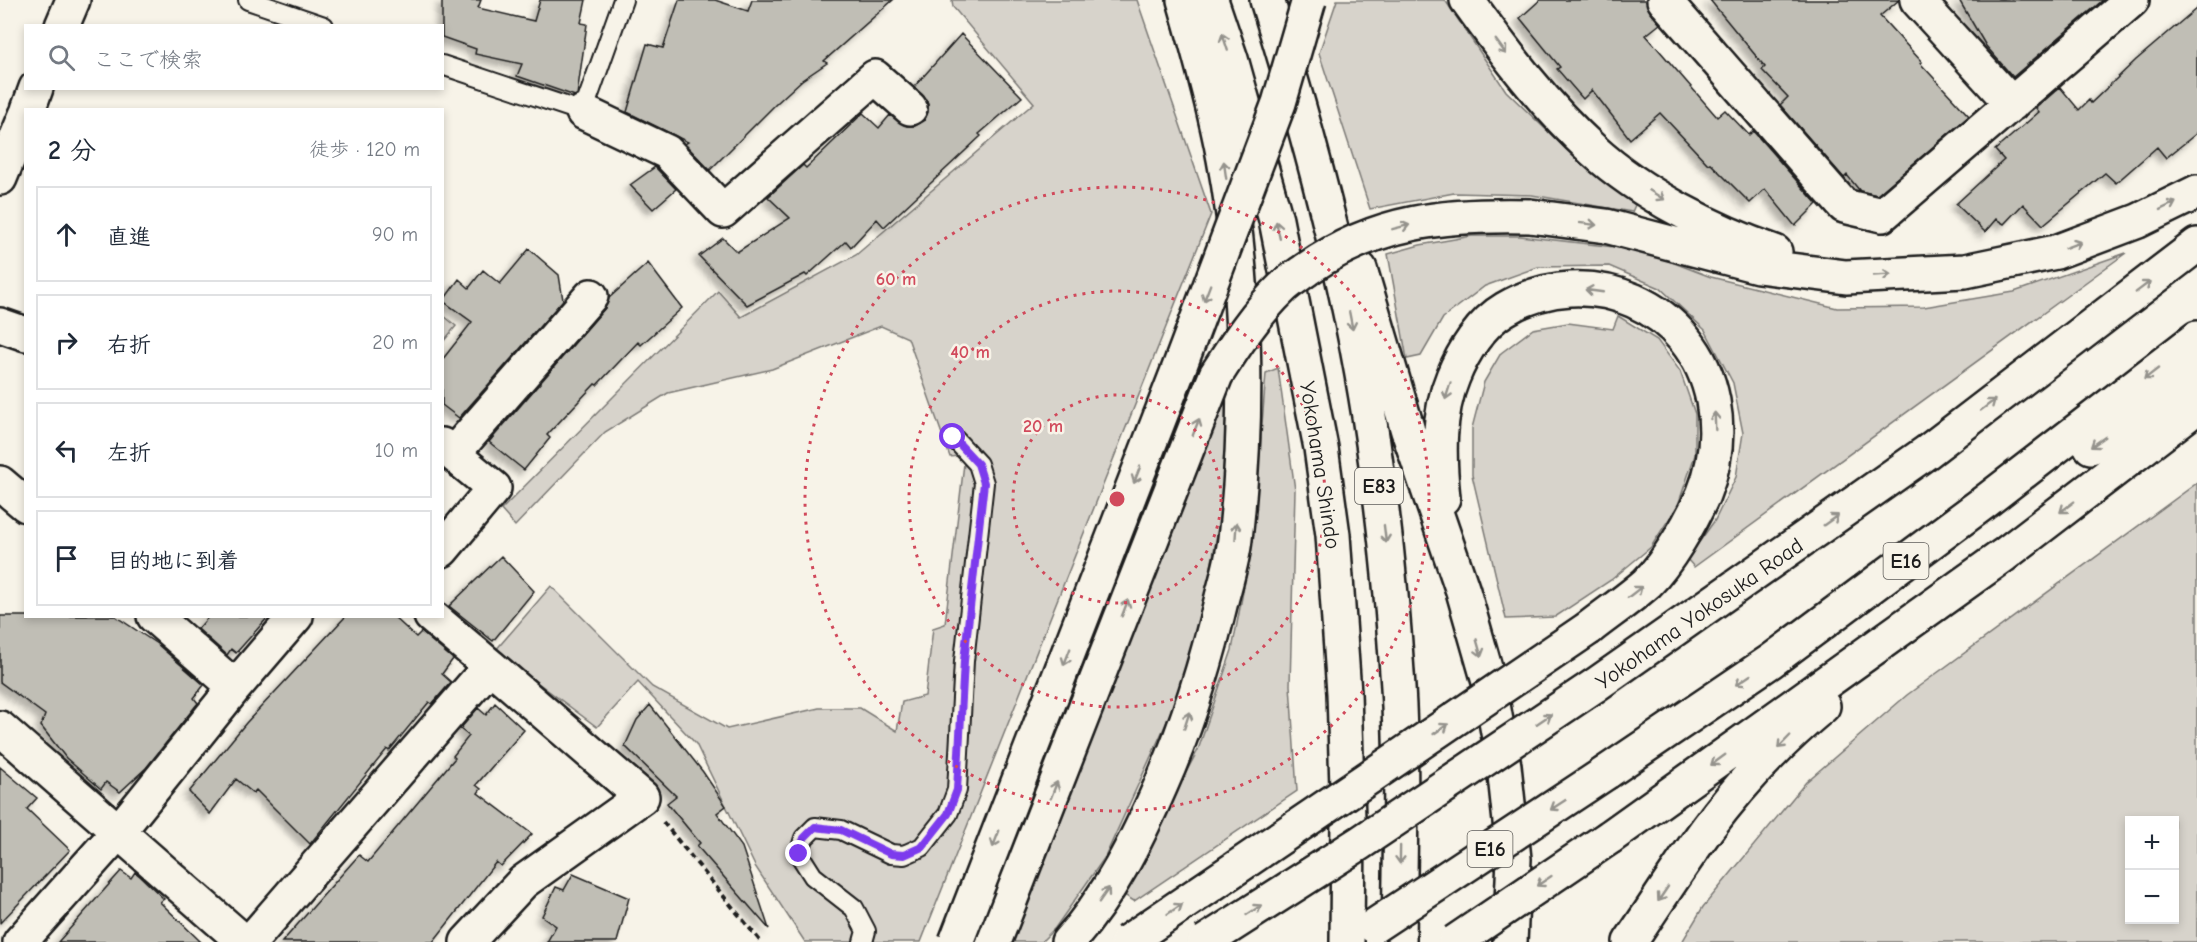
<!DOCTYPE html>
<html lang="ja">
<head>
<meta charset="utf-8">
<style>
	:root { --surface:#fff; --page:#f2f2f3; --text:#1f2937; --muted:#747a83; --line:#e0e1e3 }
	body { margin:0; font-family:"Comic Neue","Klee One",sans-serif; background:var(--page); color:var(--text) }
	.controls { position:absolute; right:18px; bottom:18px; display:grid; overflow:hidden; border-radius:0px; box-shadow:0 3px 9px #0003 }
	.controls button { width:54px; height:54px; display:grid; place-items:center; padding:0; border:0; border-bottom:2px solid var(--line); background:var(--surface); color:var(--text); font:30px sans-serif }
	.stop { position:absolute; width:18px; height:18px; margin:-14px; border:4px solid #7c3aed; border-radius:50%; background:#fff }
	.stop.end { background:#7c3aed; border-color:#fff; box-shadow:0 2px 6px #0008 }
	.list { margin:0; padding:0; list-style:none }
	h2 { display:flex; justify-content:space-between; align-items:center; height:78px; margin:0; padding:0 24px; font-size:26px }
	h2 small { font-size:20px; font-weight:400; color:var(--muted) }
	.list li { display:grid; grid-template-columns:39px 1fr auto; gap:18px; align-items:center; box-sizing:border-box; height:96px; margin:0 12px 12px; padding:0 12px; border:2px solid var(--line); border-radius:0px }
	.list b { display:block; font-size:22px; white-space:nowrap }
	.list em { font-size:20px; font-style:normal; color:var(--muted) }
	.icon { flex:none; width:33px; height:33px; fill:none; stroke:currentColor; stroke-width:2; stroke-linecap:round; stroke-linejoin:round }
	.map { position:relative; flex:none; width:2197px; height:942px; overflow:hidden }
	.search { position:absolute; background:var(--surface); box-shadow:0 3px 9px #0003; left:24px; top:24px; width:420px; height:66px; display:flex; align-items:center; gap:15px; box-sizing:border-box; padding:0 21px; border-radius:0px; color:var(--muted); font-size:22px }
	.panel { position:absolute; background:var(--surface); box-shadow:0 3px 9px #0003; left:24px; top:108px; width:420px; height:510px; border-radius:0px }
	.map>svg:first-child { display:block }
	.green { fill:#d7d3cb; stroke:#7a7874; stroke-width:1.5; fill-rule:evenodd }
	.building { fill:#c0beb5; stroke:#1c1c1c; stroke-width:1.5; filter:url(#shadow) }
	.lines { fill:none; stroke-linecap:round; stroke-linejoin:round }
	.lane-casing { stroke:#1c1c1c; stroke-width:22 }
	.street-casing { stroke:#1c1c1c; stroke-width:38 }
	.highway-casing { stroke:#1c1c1c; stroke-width:38 }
	.path { stroke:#1c1c1c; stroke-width:4; stroke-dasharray:6 4.5; stroke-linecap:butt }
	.lane { stroke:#f7f3e8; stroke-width:18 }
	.street { stroke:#f7f3e8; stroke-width:33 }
	.highway { stroke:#f7f3e8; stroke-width:33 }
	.highway-bridge-casing { stroke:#1c1c1c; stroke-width:38; stroke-linecap:butt }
	.highway-bridge { stroke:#f7f3e8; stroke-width:33 }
	.oneway { stroke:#94928c }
	.route { stroke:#7c3aed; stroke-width:8 }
	.ring { fill:none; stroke:#d1495b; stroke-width:3; stroke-dasharray:3 6 }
	.labels { text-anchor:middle; stroke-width:5; stroke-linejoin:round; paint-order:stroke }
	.shield { fill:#f7f3e8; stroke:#5e5c59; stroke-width:1.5 }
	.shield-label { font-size:21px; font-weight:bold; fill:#1c1c1c }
	.street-label { font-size:22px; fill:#1c1c1c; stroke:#f7f3e8 }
	.centre { fill:#d1495b; stroke:#f7f3e8; stroke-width:3 }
	.ring-label { font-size:18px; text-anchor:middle; font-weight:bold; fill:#d1495b; stroke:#f7f3e8; stroke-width:5; stroke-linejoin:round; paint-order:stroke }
</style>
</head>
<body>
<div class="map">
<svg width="2197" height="942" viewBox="0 0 2197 942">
	<defs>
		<filter id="shadow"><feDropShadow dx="-5.5" dy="5.5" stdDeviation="3" flood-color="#0004"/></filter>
	</defs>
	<rect width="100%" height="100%" fill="#f7f3e8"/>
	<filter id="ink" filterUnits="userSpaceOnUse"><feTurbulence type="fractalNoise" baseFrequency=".0167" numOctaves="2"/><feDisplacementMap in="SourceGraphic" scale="12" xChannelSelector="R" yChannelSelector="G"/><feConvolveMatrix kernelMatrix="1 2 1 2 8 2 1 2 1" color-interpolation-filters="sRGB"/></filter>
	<g filter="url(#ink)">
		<path class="green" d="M952 0H1137L1211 214 921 942H805L755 866 696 744 638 682 597 727 495 651 551 586 652 687 727 729 819 708H860L897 731 902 702 925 696 933 628 945 624 965 455 950 457 908 338 881 326 772 369 668 393 605 432 515 526 501 510 718 291 741 317 856 255 1034 103 953 7Z
			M1337 0H1445L1506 91 1567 150 1635 205 1632 212 1532 195 1454 193 1370 209 1319 53Z
			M1472 236H1520L1640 250 1711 277 1837 308 1924 307 2014 292 2126 253 1694 567 1687 559 1715 520 1736 477 1743 433 1733 383 1705 330 1660 288 1609 266 1538 267 1485 286 1443 318 1421 356 1407 359 1388 254 1420 245Z
			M443 315 456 326 443 342Z
			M1618 316 1657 340 1680 371 1695 414V455L1678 505 1651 547 1611 580 1555 617 1506 619 1472 475V428L1484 382 1501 353 1533 329 1568 323 1613 329Z
			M1278 368 1295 490 1290 685 1297 791 1134 901 1121 893 1198 750 1232 650 1253 539 1266 373Z
			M1227 381 1226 443 1221 512 1206 595 1185 682 1105 857 1055 928 1041 942H1005Z
			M2197 483V942H1682L1703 907 1806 782 1907 695ZM2130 820H2174V920H2130Z"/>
		<path class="building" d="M442 0H481L478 8 534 21 540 0H586L581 23 587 24 577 95 575 96 517 76 522 64 475 54 476 49 442 37Z
			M679 0H715L748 11 752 0H893L824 61 827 63 802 80 777 103 710 170 685 144 688 142 627 112 647 44 663 48Z
			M1540 0H1646L1650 12 1660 24 1646 35 1717 117 1725 110 1749 135 1753 131 1817 204 1795 226 1765 189 1750 203 1710 163 1708 164 1660 113 1630 139 1592 90 1583 99 1557 69 1560 67 1520 18Z
			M1710 0H1899L1880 16 1922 62 1920 63 1969 116 1877 195 1860 191 1847 175 1844 178 1780 105 1788 97 1762 70 1765 67Z
			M1959 0H2103L2013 77 1986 46Z
			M2197 8V133L2166 158 2157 147 2116 183 2105 173 2043 225 2023 204 2004 224 1996 219 1985 232 1956 204 2004 160 1995 150 2039 112 2036 108 2060 87 2079 110 2089 100 2091 103 2136 60Z
			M961 34 1022 97 979 134 981 136 884 227 877 219 851 247 846 241 807 276 805 274 747 305 699 256 723 238 737 252 790 218 768 197 803 165 806 168 863 113 879 128 890 115 907 126H915L924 121 928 112V103L914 87Z
			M655 167 676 189 653 209 630 185Z
			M529 249 559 275 563 300 459 418 442 405V360L472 322 443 301 459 279 469 288 483 270 500 284Z
			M648 263 682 308 641 345 638 342 597 385 595 384 547 435 550 438 524 470 489 442 605 308 609 298Z
			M501 556 534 591 493 641 449 606Z
			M0 616H115L157 644 204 685 194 698 198 703 146 768 120 792 106 782 101 789 66 758 41 726 45 715 0 682Z
			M209 616H269L236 653 231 649 227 655 198 629Z
			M346 616H393L416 637 421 632 453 659 442 674 451 682 432 704 429 702 389 751 387 749 310 844 256 790 253 793 236 779 210 814 189 792 246 723Z
			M495 703 524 730 476 785 481 789 478 793 532 834 501 866 496 862 433 942H282L359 855 368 862 455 758 453 756 469 736 460 729 478 708 486 715Z
			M650 705 703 772 726 806 717 813 742 847 769 929 697 846 700 843 667 803 676 796 625 746 637 720Z
			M0 767 37 798 27 809 70 850 0 923Z
			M121 871 131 878 135 872 141 877 164 899 160 902 201 942H58Z
			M573 874 629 898 617 942H547L556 926 542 916 556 887 564 890Z"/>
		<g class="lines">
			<defs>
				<path id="lane" d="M248 0 324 26
					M442 65 583 112 623 0
					M863 942 866 931 854 908 813 876 799 854 804 838 815 827 841 830 891 854 904 855 922 847 948 814 957 790 964 661 984 483 978 464 953 437"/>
				<path id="street" d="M1664 0 1844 206 1882 215 2132 0
					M1917 0 2012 104
					M62 26 73 0
					M28 110 36 88
					M583 112 667 152 723 211 875 77 910 108
					M0 178 26 115
					M0 325 26 334
					M442 445 494 488 442 550
					M453 454 591 296
					M0 483 26 505
					M154 616 235 687
					M0 728 244 942
					M20 942 119 831 235 687 296 616
					M250 942 490 666 431 616
					M467 942 523 882 642 797 490 666"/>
				<path id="highway" d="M1211 0 1231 59 1276 220 1321 448 1333 535 1344 693 1348 819 1347 942
					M1267 0C1312 144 1352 294 1373 443 1385 524 1393 606 1398 687 1403 772 1400 857 1399 942
					M1467 0C1505 53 1545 106 1593 150 1641 194 1714 231 1775 252
					M1530 216 1606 226 1758 266 1846 277 1965 271 2056 252 2138 221 2197 192
					M1360 269 1408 431 1463 591 1489 682 1504 766 1514 859 1510 942
					M2091 447 2197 372
					M1443 498C1439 458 1437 415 1453 377 1463 352 1481 323 1505 309 1589 259 1695 306 1713 401 1719 433 1715 466 1703 495 1691 522 1668 562 1647 583 1629 599 1608 613 1589 628
					M1594 686 1927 452 2197 245
					M1607 772 1771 661 1986 501 2197 338
					M1610 837 2004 555 2197 407
					M1068 942C1109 897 1137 840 1161 785 1188 724 1207 661 1222 597 1227 578 1233 558 1235 539 1249 416 1247 281 1224 159 1214 105 1199 52 1184 0
					M1630 942C1656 904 1680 866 1707 829 1740 784 1781 741 1823 706"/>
			</defs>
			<use href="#lane" class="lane-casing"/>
			<use href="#street" class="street-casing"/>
			<use href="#highway" class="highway-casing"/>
			<path class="path" d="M663 822 761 942"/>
			<use href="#lane" class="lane"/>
			<use href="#street" class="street"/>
			<use href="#highway" class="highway"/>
			<defs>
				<path id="highway-bridge" d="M1374 926 1607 772
					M956 942 1179 368 1279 103 1309 0
					M994 942 1216 375C1236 344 1255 314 1282 288 1289 281 1299 275 1307 269 1377 220 1447 214 1530 216
					M1127 942 1589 628
					M1205 942 1360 843 1594 686
					M1455 942 1610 837"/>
			</defs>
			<use href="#highway-bridge" class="highway-bridge-casing"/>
			<use href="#highway-bridge" class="highway-bridge"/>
		</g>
		<defs><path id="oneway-shaft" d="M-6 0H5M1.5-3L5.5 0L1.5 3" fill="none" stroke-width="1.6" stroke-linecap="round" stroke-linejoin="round" transform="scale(1.5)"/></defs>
		<g class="oneway">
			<use href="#oneway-shaft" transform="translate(1225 42) rotate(-108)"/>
			<use href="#oneway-shaft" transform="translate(1501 47) rotate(54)"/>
			<use href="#oneway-shaft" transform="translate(1225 170) rotate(-98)"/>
			<use href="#oneway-shaft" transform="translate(1657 195) rotate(32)"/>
			<use href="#oneway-shaft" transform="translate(2168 206) rotate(-26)"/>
			<use href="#oneway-shaft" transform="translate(1588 224) rotate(7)"/>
			<use href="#oneway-shaft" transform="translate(1401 227) rotate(-14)"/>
			<use href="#oneway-shaft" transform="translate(1278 230) rotate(-102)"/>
			<use href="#oneway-shaft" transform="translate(2073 245) rotate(-21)"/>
			<use href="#oneway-shaft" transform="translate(1882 275) rotate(-3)"/>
			<use href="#oneway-shaft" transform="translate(2143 287) rotate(-37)"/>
			<use href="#oneway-shaft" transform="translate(1594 291) rotate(-172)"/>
			<use href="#oneway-shaft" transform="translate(1207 293) rotate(111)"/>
			<use href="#oneway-shaft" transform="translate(1351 321) rotate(79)"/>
			<use href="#oneway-shaft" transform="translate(2151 374) rotate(142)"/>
			<use href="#oneway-shaft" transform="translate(1448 391) rotate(107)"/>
			<use href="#oneway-shaft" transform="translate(1988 405) rotate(-37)"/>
			<use href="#oneway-shaft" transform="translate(1715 421) rotate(-92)"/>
			<use href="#oneway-shaft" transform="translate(1196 427) rotate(-69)"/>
			<use href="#oneway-shaft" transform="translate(2098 442) rotate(145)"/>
			<use href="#oneway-shaft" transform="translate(1137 475) rotate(111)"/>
			<use href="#oneway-shaft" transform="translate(2067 507) rotate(143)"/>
			<use href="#oneway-shaft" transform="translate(1831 520) rotate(-35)"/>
			<use href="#oneway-shaft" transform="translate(1236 531) rotate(-86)"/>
			<use href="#oneway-shaft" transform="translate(1385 534) rotate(83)"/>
			<use href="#oneway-shaft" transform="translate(1635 592) rotate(-38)"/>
			<use href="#oneway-shaft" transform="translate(1125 608) rotate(-69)"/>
			<use href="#oneway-shaft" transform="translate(1479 648) rotate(74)"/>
			<use href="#oneway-shaft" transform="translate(1067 657) rotate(111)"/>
			<use href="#oneway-shaft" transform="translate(1743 680) rotate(146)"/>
			<use href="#oneway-shaft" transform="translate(1544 719) rotate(-34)"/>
			<use href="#oneway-shaft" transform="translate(1187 720) rotate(-72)"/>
			<use href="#oneway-shaft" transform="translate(1441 729) rotate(-34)"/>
			<use href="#oneway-shaft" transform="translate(1784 742) rotate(134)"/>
			<use href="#oneway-shaft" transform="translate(1718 760) rotate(144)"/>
			<use href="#oneway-shaft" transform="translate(1054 790) rotate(-69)"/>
			<use href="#oneway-shaft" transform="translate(1558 805) rotate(147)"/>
			<use href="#oneway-shaft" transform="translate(996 839) rotate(111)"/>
			<use href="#oneway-shaft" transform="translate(1400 855) rotate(91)"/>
			<use href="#oneway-shaft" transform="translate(1544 881) rotate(146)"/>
			<use href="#oneway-shaft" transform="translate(1663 894) rotate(124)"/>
			<use href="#oneway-shaft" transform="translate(1104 895) rotate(-55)"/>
			<use href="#oneway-shaft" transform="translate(1175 909) rotate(-34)"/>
			<use href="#oneway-shaft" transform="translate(1254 910) rotate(-33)"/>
		</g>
	</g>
	<g class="lines" filter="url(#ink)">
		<path class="route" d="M799 854 804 838 815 827 841 830 891 854 904 855 922 847 948 814 957 790 964 661 984 483 978 464 953 437"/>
	</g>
	<g class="ring">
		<circle cx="1117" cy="499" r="104"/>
		<circle cx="1117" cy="499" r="208"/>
		<circle cx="1117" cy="499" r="312"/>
	</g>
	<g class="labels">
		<g class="shield">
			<rect x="1355" y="468" width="48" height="36" rx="4.5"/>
			<rect x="1883.5" y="543" width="45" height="36" rx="4.5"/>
			<rect x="1467.5" y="831" width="45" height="36" rx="4.5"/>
		</g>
		<g class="shield-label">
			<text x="1379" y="493">E83</text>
			<text x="1906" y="568">E16</text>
			<text x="1490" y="856">E16</text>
		</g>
		<g class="street-label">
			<text transform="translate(1321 465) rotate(81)" y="8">Yokohama Shindo</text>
			<text transform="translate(1699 613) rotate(-35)" y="8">Yokohama Yokosuka Road</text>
		</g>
	</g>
	<circle cx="1117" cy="499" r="9" class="centre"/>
	<g class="ring-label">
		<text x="896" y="285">60 m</text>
		<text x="970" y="358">40 m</text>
		<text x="1043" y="432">20 m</text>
	</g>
</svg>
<div class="controls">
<button>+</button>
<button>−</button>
</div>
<div class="stop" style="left:953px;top:437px"></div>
<div class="stop end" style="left:799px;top:854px"></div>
<div class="search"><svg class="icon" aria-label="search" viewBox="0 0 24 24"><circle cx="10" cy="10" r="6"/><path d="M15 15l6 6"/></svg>ここで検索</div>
<section class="panel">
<h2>2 分<small>徒歩 · 120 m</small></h2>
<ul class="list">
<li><svg class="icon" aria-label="ahead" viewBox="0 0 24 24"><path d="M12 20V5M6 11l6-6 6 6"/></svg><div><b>直進</b></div><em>90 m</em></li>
<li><svg class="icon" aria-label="right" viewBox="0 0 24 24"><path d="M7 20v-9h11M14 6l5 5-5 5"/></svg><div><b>右折</b></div><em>20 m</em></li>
<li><svg class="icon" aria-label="left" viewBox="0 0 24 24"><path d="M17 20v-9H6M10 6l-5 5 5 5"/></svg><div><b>左折</b></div><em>10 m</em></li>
<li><svg class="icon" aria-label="arrive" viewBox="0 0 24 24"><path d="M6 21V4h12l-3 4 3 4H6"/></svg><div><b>目的地に到着</b></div></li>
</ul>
</section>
</div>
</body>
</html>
